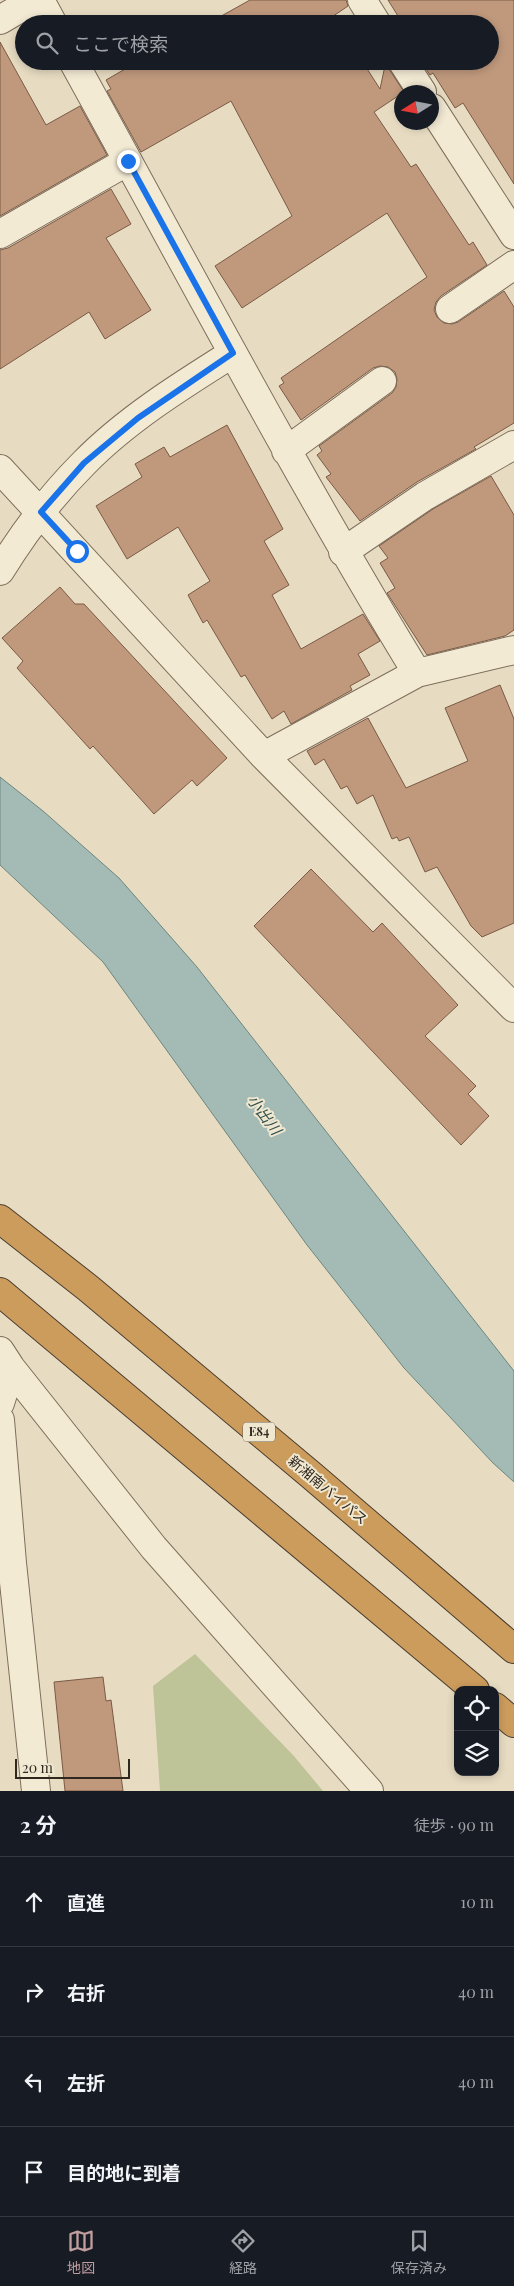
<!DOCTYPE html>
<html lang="ja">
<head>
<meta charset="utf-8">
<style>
	:root { --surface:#171b24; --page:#20242c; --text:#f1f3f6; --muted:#9ea1a6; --line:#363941; --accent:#c09d9f }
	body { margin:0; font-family:"Playfair Display","Noto Sans JP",serif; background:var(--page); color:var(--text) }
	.controls { position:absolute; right:15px; bottom:15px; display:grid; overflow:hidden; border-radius:10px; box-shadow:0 2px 8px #0003 }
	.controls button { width:45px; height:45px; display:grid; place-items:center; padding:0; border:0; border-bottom:1px solid var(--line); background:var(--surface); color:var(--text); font:25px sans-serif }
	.compass { position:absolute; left:394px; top:85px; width:45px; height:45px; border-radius:50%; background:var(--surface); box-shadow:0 2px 8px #0003; rotate:259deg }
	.scale { position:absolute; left:15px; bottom:12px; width:115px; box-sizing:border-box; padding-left:5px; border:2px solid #30271e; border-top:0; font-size:14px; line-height:18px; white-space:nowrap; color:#30271e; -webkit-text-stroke:4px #efe7d0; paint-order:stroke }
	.stop { position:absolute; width:15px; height:15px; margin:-11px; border:4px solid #1a73e8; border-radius:50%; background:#fff }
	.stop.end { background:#1a73e8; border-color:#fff; box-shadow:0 1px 5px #0008 }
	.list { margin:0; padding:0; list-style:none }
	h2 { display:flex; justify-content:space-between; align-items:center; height:65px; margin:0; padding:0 20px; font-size:21px }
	h2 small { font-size:16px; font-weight:400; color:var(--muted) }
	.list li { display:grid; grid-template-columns:32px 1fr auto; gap:15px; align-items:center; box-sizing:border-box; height:90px; padding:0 20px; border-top:1px solid var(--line) }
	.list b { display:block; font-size:19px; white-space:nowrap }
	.list em { font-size:16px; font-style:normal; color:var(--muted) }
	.icon { flex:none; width:28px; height:28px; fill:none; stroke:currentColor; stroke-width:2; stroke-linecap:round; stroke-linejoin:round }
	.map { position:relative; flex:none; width:514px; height:1791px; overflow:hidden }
	.search { position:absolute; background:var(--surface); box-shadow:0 2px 8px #0003; left:15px; right:15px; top:15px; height:55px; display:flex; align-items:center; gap:12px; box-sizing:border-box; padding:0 18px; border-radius:28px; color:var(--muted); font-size:19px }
	.sheet { height:425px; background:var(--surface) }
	nav { display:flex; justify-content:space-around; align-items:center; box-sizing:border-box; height:70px; border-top:1px solid var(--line); background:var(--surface); font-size:14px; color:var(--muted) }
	nav a { display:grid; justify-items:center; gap:2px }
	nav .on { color:var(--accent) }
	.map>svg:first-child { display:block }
	.green { fill:#bec398 }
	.water { fill:#a4bab4; stroke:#6c8780 }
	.building { fill:#c0997d; stroke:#7a5a45 }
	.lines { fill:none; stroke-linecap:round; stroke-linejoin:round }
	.minor-casing { stroke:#7e6e5c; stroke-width:30 }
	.highway-casing { stroke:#4c3d2f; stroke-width:30 }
	.minor { stroke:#f3ead4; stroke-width:28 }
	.highway { stroke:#cc9c5d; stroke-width:28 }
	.route { stroke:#1a73e8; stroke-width:6 }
	.labels { text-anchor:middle; stroke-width:4; stroke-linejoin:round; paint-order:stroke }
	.shield { fill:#efe7d0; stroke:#696153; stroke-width:1 }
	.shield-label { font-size:12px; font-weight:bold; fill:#30271e }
	.street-label { font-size:14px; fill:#30271e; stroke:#efe7d0 }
	.water-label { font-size:15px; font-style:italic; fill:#2f4e4c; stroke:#efe7d0 }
</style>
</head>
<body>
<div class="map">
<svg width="514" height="1791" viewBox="0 0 514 1791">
	<rect width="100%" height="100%" fill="#e7dcc2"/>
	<path class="green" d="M195 1654 293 1755 323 1791H160L153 1686Z"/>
	<path class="water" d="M0 777 43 811 119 878 197 967 514 1371V1482L493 1463 404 1368 307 1245 103 962 0 865Z"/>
	<path class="building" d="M250 0H346L348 6 326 21 328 24H207Z
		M388 0H514V184L463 103 455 108 433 73 430 75 421 61H490V24H403Z
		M0 42 46 125 80 106 107 155 0 216Z
		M139 61H354L358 68 364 64 380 89 386 61 389 69 404 92 374 112 411 167 416 164 469 245 473 242 487 265 441 296 436 302 434 310 437 317 444 323 452 324 458 322 504 291 514 307V423L474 447 476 449 417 482 360 521 326 477 331 474 317 455 322 451 319 446 392 393 396 387 397 379 395 372 388 367 380 366 373 368 301 420 279 386 284 383 281 378 427 277 387 213 242 308 215 266 292 216 231 101 141 152 107 91 111 89 106 80Z
		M111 189 131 224 106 238 151 310 105 339 89 312 0 369V250L8 248Z
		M227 425 283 529 264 541 289 585 272 595 301 649 363 614 380 641 358 654 370 675 350 686 352 690 291 724 284 711 272 719 245 675 241 677 207 620 203 623 188 595 210 581 178 527 127 559 96 506 142 477 135 464 164 447 170 457Z
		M491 476 514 515V630L505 636 427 655 387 593 395 588 380 563 388 558 379 546 433 509Z
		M60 587 75 604H84L227 758 197 786 192 780 154 814 93 746 90 749 17 668 23 661 2 638Z
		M500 685 514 719V923L482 937 471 926 437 867 425 872 409 837 399 841 397 837 392 839 373 795 357 804 347 786 341 789 324 759 315 765 307 751 368 718 406 788 468 761 445 708Z
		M311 869 373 932 382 923 458 1005 425 1036 476 1086 468 1094 489 1116 461 1145 254 926Z
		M103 1677 106 1701 111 1700 123 1791H65L54 1682Z"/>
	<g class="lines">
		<defs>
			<path id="minor" d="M40 0 53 24
				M362 0 377 24
				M0 20 34 0
				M73 61C186 266 295 473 417 673
				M402 61 422 92
				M432 108 514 235
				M0 234 128 161
				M450 309 514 265
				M286 451 382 381
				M0 469 264 756 514 1008
				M343 552 425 496 514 445
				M0 571C24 532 52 495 84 463 126 420 182 385 233 353
				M264 756 417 673 514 650
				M0 1351 11 1368 154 1548 369 1791
				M0 1403 11 1368
				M0 1420 12 1563 36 1791"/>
			<path id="highway" d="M0 1219 88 1288 311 1475 514 1649
				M0 1292 475 1690
				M495 1707 514 1723"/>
		</defs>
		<use href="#minor" class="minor-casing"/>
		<use href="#highway" class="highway-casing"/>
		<use href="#minor" class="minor"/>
		<use href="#highway" class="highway"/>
	</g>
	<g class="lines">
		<path class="route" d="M77 551 41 512 84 463 138 418 233 353 128 161"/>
	</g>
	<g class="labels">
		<rect class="shield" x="243" y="1422.5" width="32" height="19" rx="4"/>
		<g class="shield-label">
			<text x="259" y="1436">E84</text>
		</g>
		<g class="street-label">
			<text transform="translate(328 1490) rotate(40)" y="5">新湘南バイパス</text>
		</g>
		<g class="water-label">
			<text transform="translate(264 1115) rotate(53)" y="5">小出川</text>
		</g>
	</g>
</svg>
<div class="controls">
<button><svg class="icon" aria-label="locate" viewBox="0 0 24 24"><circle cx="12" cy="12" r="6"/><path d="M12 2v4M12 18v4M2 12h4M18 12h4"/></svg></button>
<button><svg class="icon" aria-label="layers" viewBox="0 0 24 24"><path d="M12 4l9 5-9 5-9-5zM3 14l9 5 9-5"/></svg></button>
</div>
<svg class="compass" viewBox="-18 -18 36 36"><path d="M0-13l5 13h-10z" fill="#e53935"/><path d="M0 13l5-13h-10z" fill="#9ea1a6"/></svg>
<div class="scale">20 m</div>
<div class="stop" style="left:77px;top:551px"></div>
<div class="stop end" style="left:128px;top:161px"></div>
<div class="search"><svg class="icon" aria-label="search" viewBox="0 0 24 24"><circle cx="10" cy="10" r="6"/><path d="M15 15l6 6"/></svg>ここで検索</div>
</div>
<section class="sheet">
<h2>2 分<small>徒歩 · 90 m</small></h2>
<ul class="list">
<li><svg class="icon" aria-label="ahead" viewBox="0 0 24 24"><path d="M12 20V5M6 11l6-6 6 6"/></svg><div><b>直進</b></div><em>10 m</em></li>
<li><svg class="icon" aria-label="right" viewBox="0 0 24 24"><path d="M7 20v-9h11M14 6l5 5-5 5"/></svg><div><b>右折</b></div><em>40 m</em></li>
<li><svg class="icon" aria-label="left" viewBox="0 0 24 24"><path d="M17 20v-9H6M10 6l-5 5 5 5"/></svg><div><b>左折</b></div><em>40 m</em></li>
<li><svg class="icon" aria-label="arrive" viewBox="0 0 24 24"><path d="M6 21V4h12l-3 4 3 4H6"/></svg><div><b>目的地に到着</b></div></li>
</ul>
</section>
<nav>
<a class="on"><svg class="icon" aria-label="map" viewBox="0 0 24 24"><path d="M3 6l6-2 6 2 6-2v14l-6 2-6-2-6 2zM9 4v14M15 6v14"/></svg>地図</a>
<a><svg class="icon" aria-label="directions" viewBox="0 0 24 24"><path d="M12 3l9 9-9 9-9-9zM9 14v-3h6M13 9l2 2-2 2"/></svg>経路</a>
<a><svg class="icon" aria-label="saved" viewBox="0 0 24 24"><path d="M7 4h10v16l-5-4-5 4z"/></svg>保存済み</a>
</nav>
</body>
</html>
